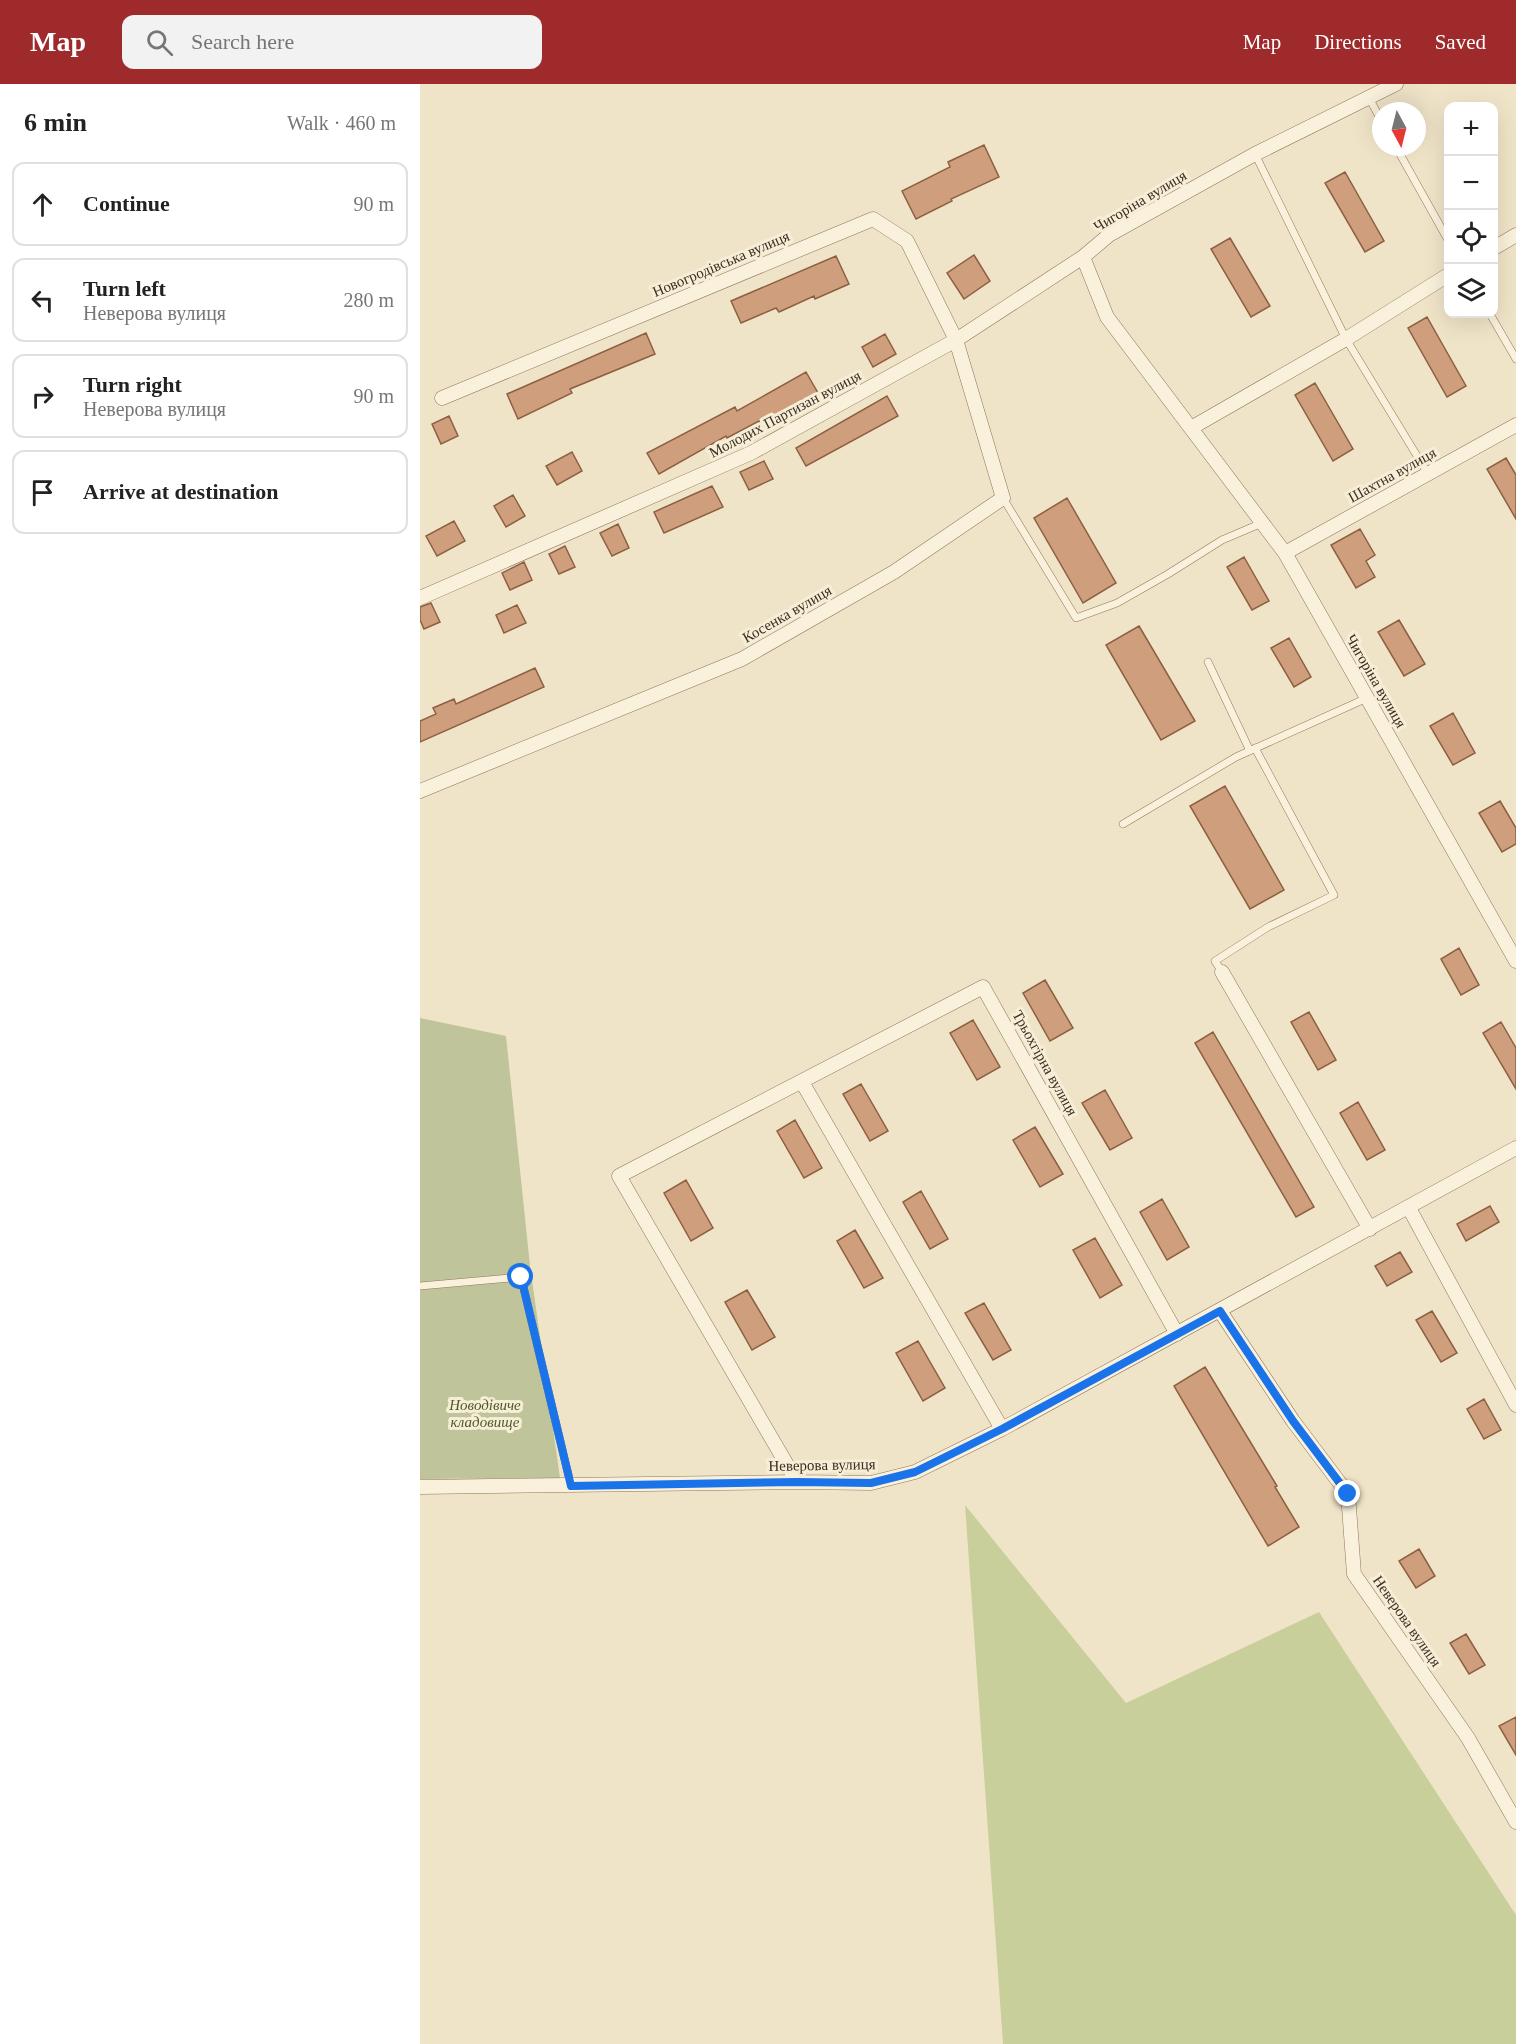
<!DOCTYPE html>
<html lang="en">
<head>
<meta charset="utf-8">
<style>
	:root { --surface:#fff; --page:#f2f2f2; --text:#222; --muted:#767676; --line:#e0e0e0; --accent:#9e2a2b }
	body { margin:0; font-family:Georgia,serif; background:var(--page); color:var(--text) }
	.controls { position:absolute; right:18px; top:18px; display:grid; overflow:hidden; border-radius:12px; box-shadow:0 6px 24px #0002 }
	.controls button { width:54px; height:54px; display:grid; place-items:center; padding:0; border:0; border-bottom:2px solid var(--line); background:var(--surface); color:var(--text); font:30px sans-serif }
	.compass { position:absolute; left:952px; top:18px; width:54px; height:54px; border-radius:50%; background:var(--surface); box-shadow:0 6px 24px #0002; rotate:173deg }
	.stop { position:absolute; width:18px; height:18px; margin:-14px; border:4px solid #1a73e8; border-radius:50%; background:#fff }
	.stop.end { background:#1a73e8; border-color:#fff; box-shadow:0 2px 6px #0008 }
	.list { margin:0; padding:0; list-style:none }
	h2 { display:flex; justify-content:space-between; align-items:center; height:78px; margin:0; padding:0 24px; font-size:26px }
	h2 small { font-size:20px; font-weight:400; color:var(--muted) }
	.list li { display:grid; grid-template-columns:39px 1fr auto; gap:18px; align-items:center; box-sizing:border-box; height:84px; margin:0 12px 12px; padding:0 12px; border:2px solid var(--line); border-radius:12px }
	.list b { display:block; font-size:22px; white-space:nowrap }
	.list p { margin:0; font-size:20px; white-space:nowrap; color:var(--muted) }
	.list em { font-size:20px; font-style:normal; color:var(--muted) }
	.icon { flex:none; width:33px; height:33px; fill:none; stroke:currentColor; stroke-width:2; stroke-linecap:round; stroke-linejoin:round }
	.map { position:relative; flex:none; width:1096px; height:1960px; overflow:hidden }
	header { display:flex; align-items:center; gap:36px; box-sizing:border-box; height:84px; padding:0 30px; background:var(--accent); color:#fff }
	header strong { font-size:28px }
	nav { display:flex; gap:33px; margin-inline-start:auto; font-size:21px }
	.search { width:420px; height:54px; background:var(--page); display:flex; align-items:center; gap:15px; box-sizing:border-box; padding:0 21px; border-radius:12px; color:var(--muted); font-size:22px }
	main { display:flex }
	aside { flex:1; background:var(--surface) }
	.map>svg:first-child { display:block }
	.green { fill:#c9cf9b }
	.cemetery { fill:#bfc49a }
	.building { fill:#cf9f7d; stroke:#8d5f41; stroke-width:1.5 }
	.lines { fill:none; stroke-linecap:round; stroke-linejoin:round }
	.service-casing { stroke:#8d765c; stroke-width:8 }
	.minor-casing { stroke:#8d765c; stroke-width:15 }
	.service { stroke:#faf1dc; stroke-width:7 }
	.minor { stroke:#faf1dc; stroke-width:14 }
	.route { stroke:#1a73e8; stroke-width:8 }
	.labels { text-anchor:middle; stroke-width:6; stroke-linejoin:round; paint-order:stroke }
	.street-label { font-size:15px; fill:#3d2e20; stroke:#f7eed8 }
	.park-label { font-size:15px; font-style:italic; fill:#4d5a26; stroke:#f7eed8 }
</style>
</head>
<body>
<header>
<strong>Map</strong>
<div class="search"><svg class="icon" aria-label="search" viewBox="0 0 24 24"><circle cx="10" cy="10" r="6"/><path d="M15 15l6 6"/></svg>Search here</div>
<nav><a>Map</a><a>Directions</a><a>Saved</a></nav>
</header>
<main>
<aside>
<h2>6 min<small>Walk · 460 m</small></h2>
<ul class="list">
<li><svg class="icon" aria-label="ahead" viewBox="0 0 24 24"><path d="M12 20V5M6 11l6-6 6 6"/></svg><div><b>Continue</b></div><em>90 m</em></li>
<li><svg class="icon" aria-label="left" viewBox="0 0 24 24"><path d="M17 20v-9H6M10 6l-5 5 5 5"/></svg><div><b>Turn left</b><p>Неверова вулиця</p></div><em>280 m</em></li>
<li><svg class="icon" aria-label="right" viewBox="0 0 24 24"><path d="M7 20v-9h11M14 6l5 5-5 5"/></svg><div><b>Turn right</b><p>Неверова вулиця</p></div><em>90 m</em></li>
<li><svg class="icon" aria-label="arrive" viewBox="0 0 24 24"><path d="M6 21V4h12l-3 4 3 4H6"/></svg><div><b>Arrive at destination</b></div></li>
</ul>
</aside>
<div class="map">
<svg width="1096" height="1960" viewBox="0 0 1096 1960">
	<rect width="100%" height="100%" fill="#f0e4c8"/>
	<path class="green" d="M545 1421 706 1619 899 1528 1096 1831V1960H583Z"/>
	<path class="cemetery" d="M0 934 86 952 110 1182 140 1394 0 1395Z"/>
	<path class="building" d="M564 61 579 93 531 115 532 117 496 135 482 107 530 83 528 78Z
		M925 88 964 157 945 168 905 99Z
		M810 154 850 222 831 233 791 165Z
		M554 171 570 197 544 215 527 189Z
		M416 172 429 200 395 215 394 212 359 228 356 224 321 239 311 217Z
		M1007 233 1046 302 1027 313 988 244Z
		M226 249 235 270 150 305 152 309 98 335 87 310Z
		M465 250 476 270 453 283 442 263Z
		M386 288 398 309 340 339 339 337 307 354 306 352 239 390 227 369 315 323 317 327Z
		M895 299 933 365 913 377 875 311Z
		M467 312 478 332 386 382 376 364Z
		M29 332 38 352 21 360 12 340Z
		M152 368 162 387 137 401 126 382Z
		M1086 374 1096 391V435L1067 385Z
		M344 377 353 395 329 406 320 388Z
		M292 402 303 423 244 449 234 428Z
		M93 411 105 432 86 443 74 422Z
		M647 414 696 499 663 519 614 434Z
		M34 437 45 457 17 472 6 452Z
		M198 440 209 464 192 472 180 449Z
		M940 445 955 471 946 477 955 493 936 504 911 461Z
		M145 462 155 483 139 490 129 470Z
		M824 473 849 517 832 526 807 483Z
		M104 478 112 496 90 506 82 489Z
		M11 519 20 538 4 545 0 536V523Z
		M97 521 106 539 84 549 76 531Z
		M979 536 1005 580 984 592 958 548Z
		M719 542 775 637 741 656 686 561Z
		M869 554 891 593 874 603 851 564Z
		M115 584 124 603 0 658V637L16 630 13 624 34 615 36 620Z
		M1033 629 1055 669 1033 681 1010 642Z
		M805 702 864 806 830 825 770 722Z
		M1080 717 1096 744V760L1082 768 1059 729Z
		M1039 864 1059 901 1041 911 1021 875Z
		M625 896 653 944 630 957 603 909Z
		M889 928 916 976 898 986 871 938Z
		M553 936 580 983 557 996 530 949Z
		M1081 938 1096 964V1005L1063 949Z
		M793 948 894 1123 876 1133 775 959Z
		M441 1000 468 1047 450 1057 423 1010Z
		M685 1006 712 1054 690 1066 662 1019Z
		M938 1018 965 1066 947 1076 920 1029Z
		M375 1036 402 1084 384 1094 357 1047Z
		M615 1043 643 1090 620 1103 593 1056Z
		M266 1096 293 1144 271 1157 244 1109Z
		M501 1107 528 1155 510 1165 483 1118Z
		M742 1115 769 1163 747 1176 720 1128Z
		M1070 1122 1079 1138 1046 1157 1037 1140Z
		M435 1146 463 1194 444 1204 417 1157Z
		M675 1154 702 1201 680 1214 653 1166Z
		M980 1168 992 1188 967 1202 955 1182Z
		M327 1206 355 1253 332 1266 305 1218Z
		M564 1219 591 1266 573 1276 545 1229Z
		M1012 1227 1037 1269 1021 1278 996 1236Z
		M498 1257 525 1304 503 1317 476 1269Z
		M785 1283 857 1402 855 1403 879 1443 848 1462 754 1302Z
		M1064 1315 1081 1346 1064 1355 1047 1325Z
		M999 1465 1015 1492 996 1504 979 1477Z
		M1046 1550 1065 1581 1049 1590 1030 1559Z
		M1096 1633V1671L1079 1642Z"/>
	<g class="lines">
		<defs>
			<path id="service" d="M948 12 961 36
				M976 63 1028 156
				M835 70 926 255 1008 390
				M1070 230 1096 275
				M583 414 656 534 697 519 748 490 802 456 842 439
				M788 578 830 667
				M703 740 816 673 947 614
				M802 888 795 877 848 843 914 811 835 664
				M0 1202 101 1193 151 1402"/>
			<path id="minor" d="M1074 164 1096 151
				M663 173 687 233 865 469 1096 877
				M771 344 926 255 1028 191
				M865 469 1096 341
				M0 514 331 369 536 256 663 173 689 151 835 70 976 0
				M0 707 322 575 474 488 583 414 536 256 487 157 453 135 22 314
				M802 888 950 1145
				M382 998 582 1345
				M989 1124 1096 1321
				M800 1227 873 1337 928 1410 934 1490 1048 1654 1096 1738
				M377 1398 199 1092 563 903 757 1250
				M0 1403 377 1398 451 1399 495 1388 582 1345 1096 1064"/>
		</defs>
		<use href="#service" class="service-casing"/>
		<use href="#minor" class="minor-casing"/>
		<use href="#service" class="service"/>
		<use href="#minor" class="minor"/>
	</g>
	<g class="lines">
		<path class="route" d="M101 1193 151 1402 377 1398 451 1399 495 1388 582 1345 800 1227 873 1337 928 1410"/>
	</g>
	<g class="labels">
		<g class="street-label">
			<text transform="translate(720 117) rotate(-31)" y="5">Чигоріна вулиця</text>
			<text transform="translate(301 180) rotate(-23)" y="5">Новогродівська вулиця</text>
			<text transform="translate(365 330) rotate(-28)" y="5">Молодих Партизан вулиця</text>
			<text transform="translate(972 391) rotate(-29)" y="5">Шахтна вулиця</text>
			<text transform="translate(367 530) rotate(-30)" y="5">Косенка вулиця</text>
			<text transform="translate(956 597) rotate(60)" y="5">Чигоріна вулиця</text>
			<text transform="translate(625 979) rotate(61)" y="5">Трьохгірна вулиця</text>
			<text transform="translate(402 1381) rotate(-1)" y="5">Неверова вулиця</text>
			<text transform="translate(987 1537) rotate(55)" y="5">Неверова вулиця</text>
		</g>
		<g class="park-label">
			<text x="65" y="1326">Новодівиче<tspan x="65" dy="17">кладовище</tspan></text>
		</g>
	</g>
</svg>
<div class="controls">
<button>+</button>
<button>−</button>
<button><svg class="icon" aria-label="locate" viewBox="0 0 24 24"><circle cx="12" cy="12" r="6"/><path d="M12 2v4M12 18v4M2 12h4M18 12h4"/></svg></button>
<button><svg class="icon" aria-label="layers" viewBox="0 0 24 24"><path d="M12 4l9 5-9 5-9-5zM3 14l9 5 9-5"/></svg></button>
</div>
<svg class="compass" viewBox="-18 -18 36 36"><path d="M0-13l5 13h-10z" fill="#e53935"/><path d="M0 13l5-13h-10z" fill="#767676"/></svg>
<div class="stop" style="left:101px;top:1193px"></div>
<div class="stop end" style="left:928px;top:1410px"></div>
</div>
</main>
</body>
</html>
